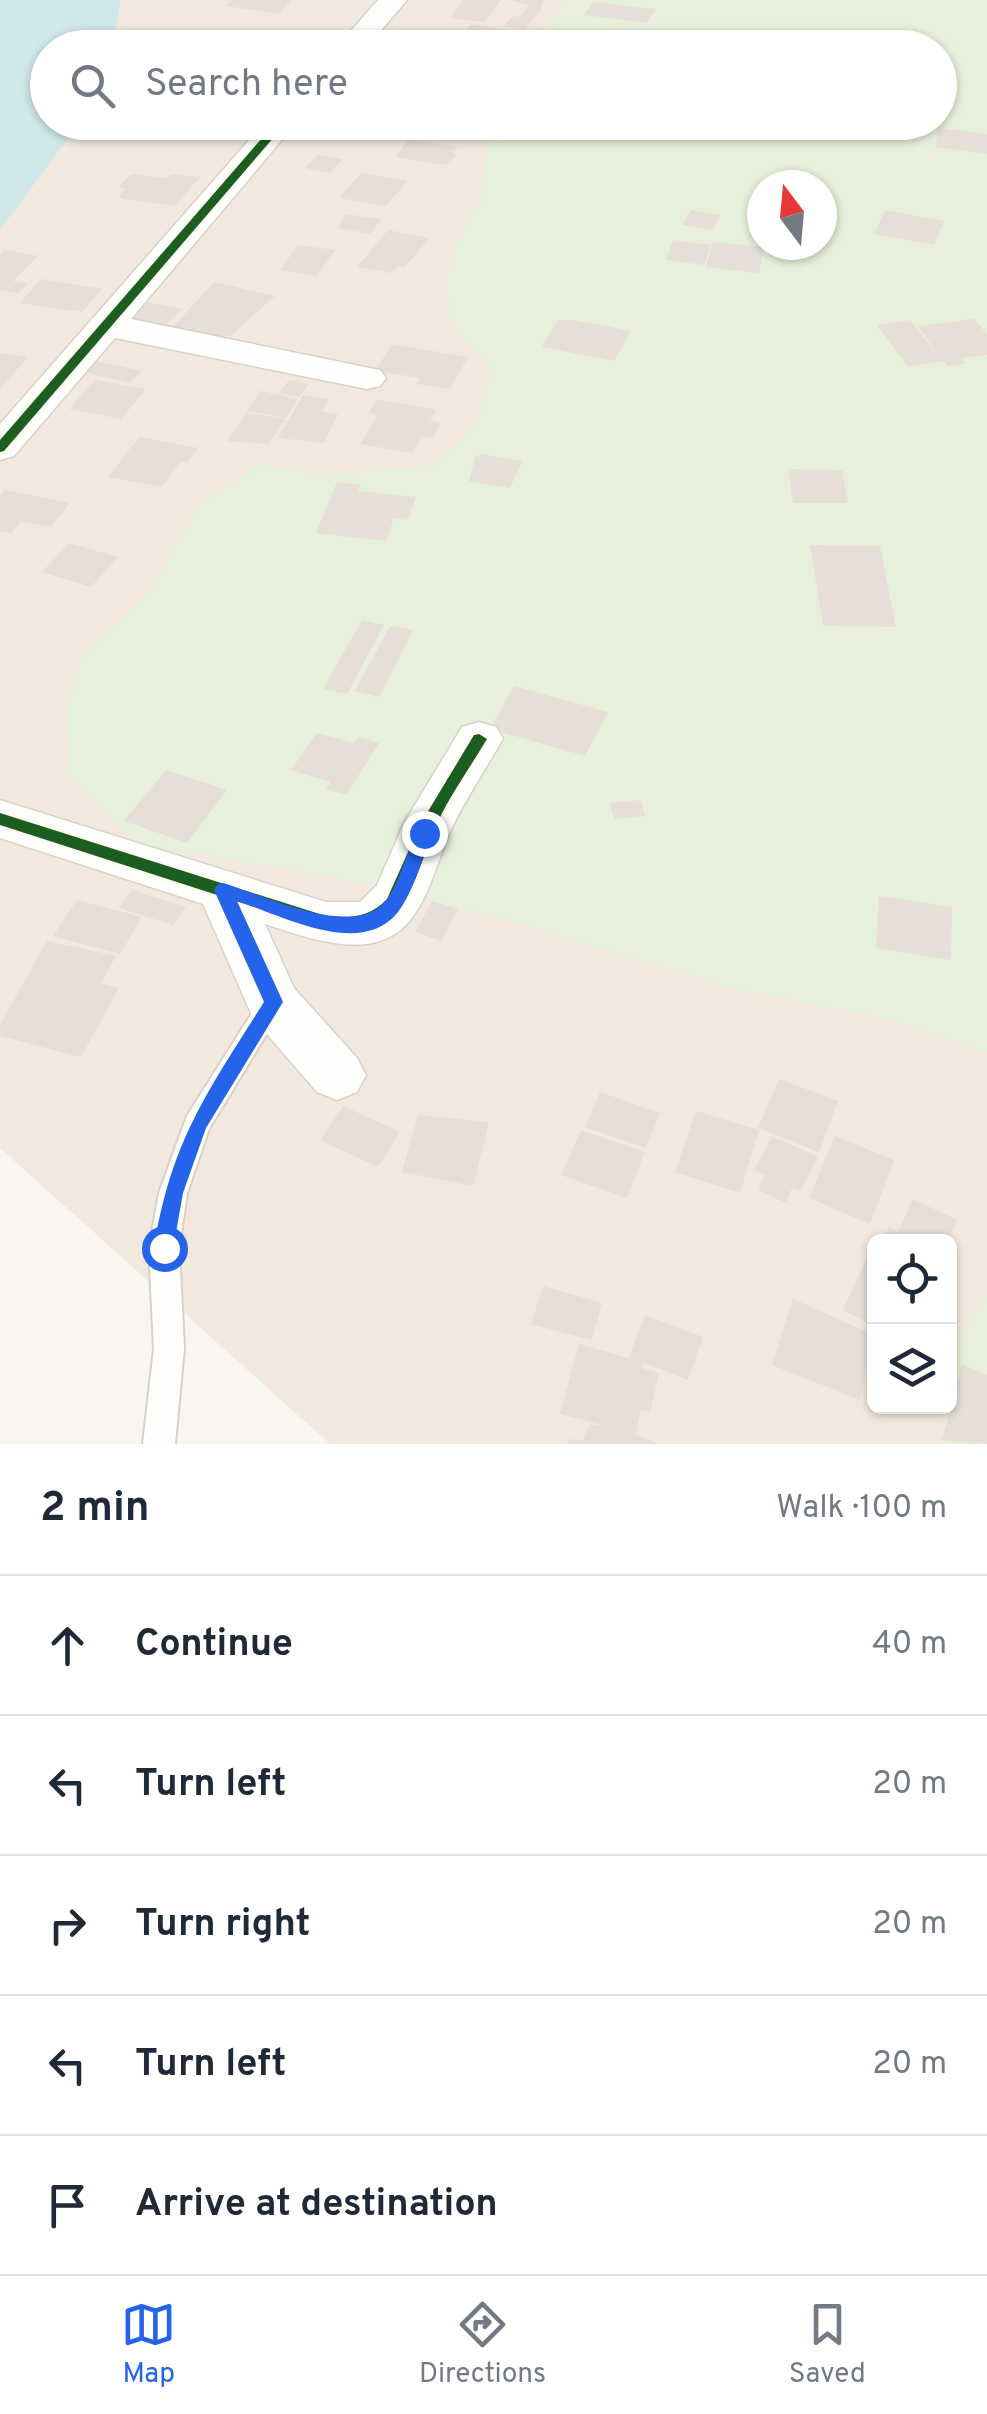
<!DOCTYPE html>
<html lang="en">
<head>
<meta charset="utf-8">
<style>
	:root { --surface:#fff; --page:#f6f6f7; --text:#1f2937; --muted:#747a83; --line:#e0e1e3; --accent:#2563eb }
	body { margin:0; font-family:Overpass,sans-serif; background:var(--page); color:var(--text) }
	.controls { position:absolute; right:30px; bottom:30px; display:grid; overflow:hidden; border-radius:15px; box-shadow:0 2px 8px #0004 }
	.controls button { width:90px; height:90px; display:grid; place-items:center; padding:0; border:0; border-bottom:2px solid var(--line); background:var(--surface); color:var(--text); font:50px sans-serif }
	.compass { position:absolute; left:747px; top:170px; width:90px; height:90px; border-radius:50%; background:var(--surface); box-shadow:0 2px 8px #0004; rotate:344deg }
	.stop { position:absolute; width:30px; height:30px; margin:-22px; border:8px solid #2563eb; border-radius:50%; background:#fff }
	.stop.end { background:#2563eb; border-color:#fff; box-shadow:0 2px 10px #0008 }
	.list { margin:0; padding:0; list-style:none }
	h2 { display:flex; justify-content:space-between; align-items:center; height:130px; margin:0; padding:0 40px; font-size:42px }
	h2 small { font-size:32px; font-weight:400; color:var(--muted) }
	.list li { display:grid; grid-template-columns:65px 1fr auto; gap:30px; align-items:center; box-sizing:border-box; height:140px; padding:0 40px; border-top:2px solid var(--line) }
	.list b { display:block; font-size:38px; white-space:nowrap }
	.list em { font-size:32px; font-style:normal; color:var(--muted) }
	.icon { flex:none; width:55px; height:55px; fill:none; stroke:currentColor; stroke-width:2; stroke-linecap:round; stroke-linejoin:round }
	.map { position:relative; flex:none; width:987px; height:1444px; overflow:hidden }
	.search { position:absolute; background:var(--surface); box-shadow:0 2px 8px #0004; left:30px; right:30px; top:30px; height:110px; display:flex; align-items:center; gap:25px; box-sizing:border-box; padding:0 35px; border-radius:55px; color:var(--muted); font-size:38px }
	.sheet { height:830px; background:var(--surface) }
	nav { display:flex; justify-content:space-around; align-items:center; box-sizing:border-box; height:140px; border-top:2px solid var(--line); background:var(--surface); font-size:28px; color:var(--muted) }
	nav a { display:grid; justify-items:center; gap:5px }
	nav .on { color:var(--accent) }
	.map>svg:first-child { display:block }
	.residential { fill:#f2e8de; fill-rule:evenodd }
	.green { fill:#e7f0db; fill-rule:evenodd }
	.water { fill:#d0e8ea }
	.building { fill:#e6ded7 }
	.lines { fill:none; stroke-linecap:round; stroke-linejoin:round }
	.service-casing { stroke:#d7d1cb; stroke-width:4 }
	.minor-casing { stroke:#d7d1cb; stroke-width:3 }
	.service { fill:#fefefd; fill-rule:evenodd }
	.minor { fill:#fefefd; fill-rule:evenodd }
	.cycleway-casing { stroke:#fffaf3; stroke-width:6 }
	.cycleway { fill:#1b5e20; fill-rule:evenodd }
	.route { fill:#2563eb }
</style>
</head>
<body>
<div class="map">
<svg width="987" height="1444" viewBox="0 0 987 1444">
	<rect width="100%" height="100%" fill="#f9f5f0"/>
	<path class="residential" d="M121 0H783L721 47 112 48Z
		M80 123H622L987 918V1444H330L0 1148V230ZM874 1242H950V1406H874Z"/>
	<path class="green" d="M567 0H987V1053L892 1020 730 988 483 913 330 877 136 843 70 775 66 713 82 655 150 592 199 503 262 464 327 475 432 465 476 426 492 370 452 327 445 284 457 242 480 203 491 123 940 122V48L532 47ZM762 185H822V245H762Z
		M987 1292V1444H942L958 1342Z"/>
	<path class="water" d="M0 0H121L112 47 48 48V122L80 123 0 230Z"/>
	<path class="building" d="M232 0H292L278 14 226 6Z
		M463 0H501L485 22 450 18Z
		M509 0H543L540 11 525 29 504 26 513 16 520 17 529 5Z
		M593 2 655 9 647 23 584 15Z
		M471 24 518 32 509 45 460 38Z
		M394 37 446 45V48H384Z
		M939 128 987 134V154L935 147Z
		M409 139 458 147 453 154 457 155 445 165 395 157Z
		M318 155 343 159 330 173 305 168Z
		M361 173 407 181 386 206 339 198Z
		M132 174 167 178 171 174 200 177 175 206 118 198 125 189 118 187Z
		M691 210 720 215 712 230 682 225Z
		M885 210 944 221 934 245 874 234Z
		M346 214 366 217 382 219 370 234 338 228Z
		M388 230 429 238 405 267 398 266 391 273 357 267Z
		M673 240 711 245 704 265 666 260Z
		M713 242 764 247 759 273 706 267Z
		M298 245 335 250 317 276 280 270Z
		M5 250 38 256 13 281 28 284 18 293 0 290V255Z
		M41 279 102 289 82 312 20 303Z
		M214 282 275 296 227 339 173 327Z
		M148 302 182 309 163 328 130 320Z
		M975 319 987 335V355L961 358 965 364 947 366 944 361 908 367 877 325 910 320 939 357 918 326Z
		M558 320H573L631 331 614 361 542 347Z
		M392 344 468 357 450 389 417 384 420 378 375 371Z
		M0 353 28 357 0 389Z
		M91 360 142 371 130 383 80 371Z
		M95 380 146 389 121 419 69 409Z
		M289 380 309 384 299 397 279 393Z
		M260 391H261L298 399 286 418 247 411Z
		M303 395 329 399 322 412 338 414 324 443 278 438Z
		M377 399 437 410 430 421 441 423 433 438 422 436 412 453 360 444 378 415 368 413Z
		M247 413 285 419 269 444 227 441Z
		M139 437 198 448 187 463 180 462 162 487 108 477Z
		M482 454 522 461 510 488 469 481 475 457Z
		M788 469 842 470 848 503H793Z
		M337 482 361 485 358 491 416 497 408 520 394 518 386 541 316 533Z
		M5 490 70 503 51 527 21 521 11 533 0 531V496Z
		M69 543 118 557 91 587 42 572Z
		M810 545 880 546 896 627 823 626Z
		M362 620 384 625 347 694 323 689Z
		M390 626 413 630 379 697 355 691Z
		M514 686 608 712 585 756 490 729Z
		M317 733 353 743 358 737 379 743 346 795 326 789 331 782 291 770Z
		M166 770 227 790 187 843 124 821Z
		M641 800 645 816 614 819 610 803Z
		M132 890 186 907 173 925 119 908Z
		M879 896 952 907 951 960 876 948Z
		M77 900 142 917 120 954 53 936Z
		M432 901 458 909 441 941 415 932Z
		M47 941 116 956 101 983 119 988 81 1057 0 1036V1025Z
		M779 1079 838 1101 819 1152 758 1128Z
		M600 1092 660 1113 646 1148 585 1127Z
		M343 1106 400 1132 378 1167 320 1140Z
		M696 1111 759 1130 740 1193 675 1172Z
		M418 1115 489 1122 473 1186 402 1172Z
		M581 1130 645 1152 627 1198 561 1175Z
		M772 1136 818 1157 801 1191 792 1188 786 1203 758 1190 765 1175 754 1170Z
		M835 1136 894 1160 870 1224 809 1198Z
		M913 1199 957 1220 947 1242H882L889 1227 898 1232Z
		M871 1249 874 1250V1326L843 1310Z
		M543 1286 602 1303 592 1340 531 1324Z
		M793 1299 874 1335 860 1400 772 1365Z
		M645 1315 703 1337 688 1380 629 1357Z
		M579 1344 642 1362V1368L659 1373 650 1412 641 1410 635 1434 659 1444H568L569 1439 582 1441 590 1424 606 1426 560 1414Z
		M962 1365 987 1375V1444L942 1440Z"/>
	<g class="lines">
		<defs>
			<path id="service" d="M273 991 282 994 286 1002 209 1129 187 1193 179 1248 184 1348 175 1444H143L154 1348 149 1248 159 1193 187 1116 264 994Z"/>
			<path id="minor" d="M378 0H407L366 48H336Z
				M265 122H297L131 319 380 370 386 378 380 386 367 389 115 338 14 456 0 460V424Z
				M479 722 496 727 503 739C485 770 464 801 449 834 437 862 430 895 411 919 376 965 309 938 265 924L294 988 357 1058 366 1075 357 1092 337 1100 317 1092 253 1018 203 904 0 838V800L326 902H360L377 885 404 823 462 727Z"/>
		</defs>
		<use href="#service" class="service-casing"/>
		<use href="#minor" class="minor-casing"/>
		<use href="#service" class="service"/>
		<use href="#minor" class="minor"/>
		<defs>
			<path id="cycleway" d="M276 122H287L4 451 0 452V440Z
				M479 734 487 739C471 766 453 791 439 819 424 848 414 903 386 921 368 932 347 931 326 930L0 825V813L326 916C351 918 369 918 387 899L421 823 474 735Z"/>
		</defs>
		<use href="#cycleway" class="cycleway-casing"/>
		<use href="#cycleway" class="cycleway"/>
	</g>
	<path class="route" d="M424 827 433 833C422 857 414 891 398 912 361 959 281 915 237 901L283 1002 206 1128 183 1193 172 1255H157L154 1248C171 1141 208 1091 264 1002L214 890 217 885 223 883C263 895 347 937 382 905 397 891 407 853 416 833Z"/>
</svg>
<div class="controls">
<button><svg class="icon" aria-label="locate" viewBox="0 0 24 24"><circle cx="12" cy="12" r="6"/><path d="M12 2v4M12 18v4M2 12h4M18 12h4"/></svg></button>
<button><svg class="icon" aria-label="layers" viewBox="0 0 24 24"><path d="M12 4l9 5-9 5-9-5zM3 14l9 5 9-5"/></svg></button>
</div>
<svg class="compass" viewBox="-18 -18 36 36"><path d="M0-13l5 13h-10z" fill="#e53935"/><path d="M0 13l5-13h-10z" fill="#747a83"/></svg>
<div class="stop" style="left:164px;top:1248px"></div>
<div class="stop end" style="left:424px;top:833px"></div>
<div class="search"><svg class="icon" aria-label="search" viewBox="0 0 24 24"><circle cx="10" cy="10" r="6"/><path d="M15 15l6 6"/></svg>Search here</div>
</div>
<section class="sheet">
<h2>2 min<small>Walk · 100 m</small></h2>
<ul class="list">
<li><svg class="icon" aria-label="ahead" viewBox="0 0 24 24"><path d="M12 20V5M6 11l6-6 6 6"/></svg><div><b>Continue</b></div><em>40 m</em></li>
<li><svg class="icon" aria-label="left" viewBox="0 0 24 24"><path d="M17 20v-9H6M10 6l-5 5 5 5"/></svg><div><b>Turn left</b></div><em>20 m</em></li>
<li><svg class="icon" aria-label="right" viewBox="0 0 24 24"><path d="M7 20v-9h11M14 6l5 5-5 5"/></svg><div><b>Turn right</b></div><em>20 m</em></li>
<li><svg class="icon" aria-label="left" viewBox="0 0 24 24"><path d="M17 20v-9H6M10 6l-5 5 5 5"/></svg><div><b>Turn left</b></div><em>20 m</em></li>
<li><svg class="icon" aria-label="arrive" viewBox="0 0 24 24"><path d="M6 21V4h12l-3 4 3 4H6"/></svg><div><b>Arrive at destination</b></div></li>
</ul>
</section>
<nav>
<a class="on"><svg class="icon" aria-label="map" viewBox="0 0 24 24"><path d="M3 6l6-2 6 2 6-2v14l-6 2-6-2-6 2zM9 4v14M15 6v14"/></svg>Map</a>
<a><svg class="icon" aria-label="directions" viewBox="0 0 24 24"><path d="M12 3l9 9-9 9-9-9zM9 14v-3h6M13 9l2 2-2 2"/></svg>Directions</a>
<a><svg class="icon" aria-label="saved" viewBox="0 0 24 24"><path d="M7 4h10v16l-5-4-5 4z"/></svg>Saved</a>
</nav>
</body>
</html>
